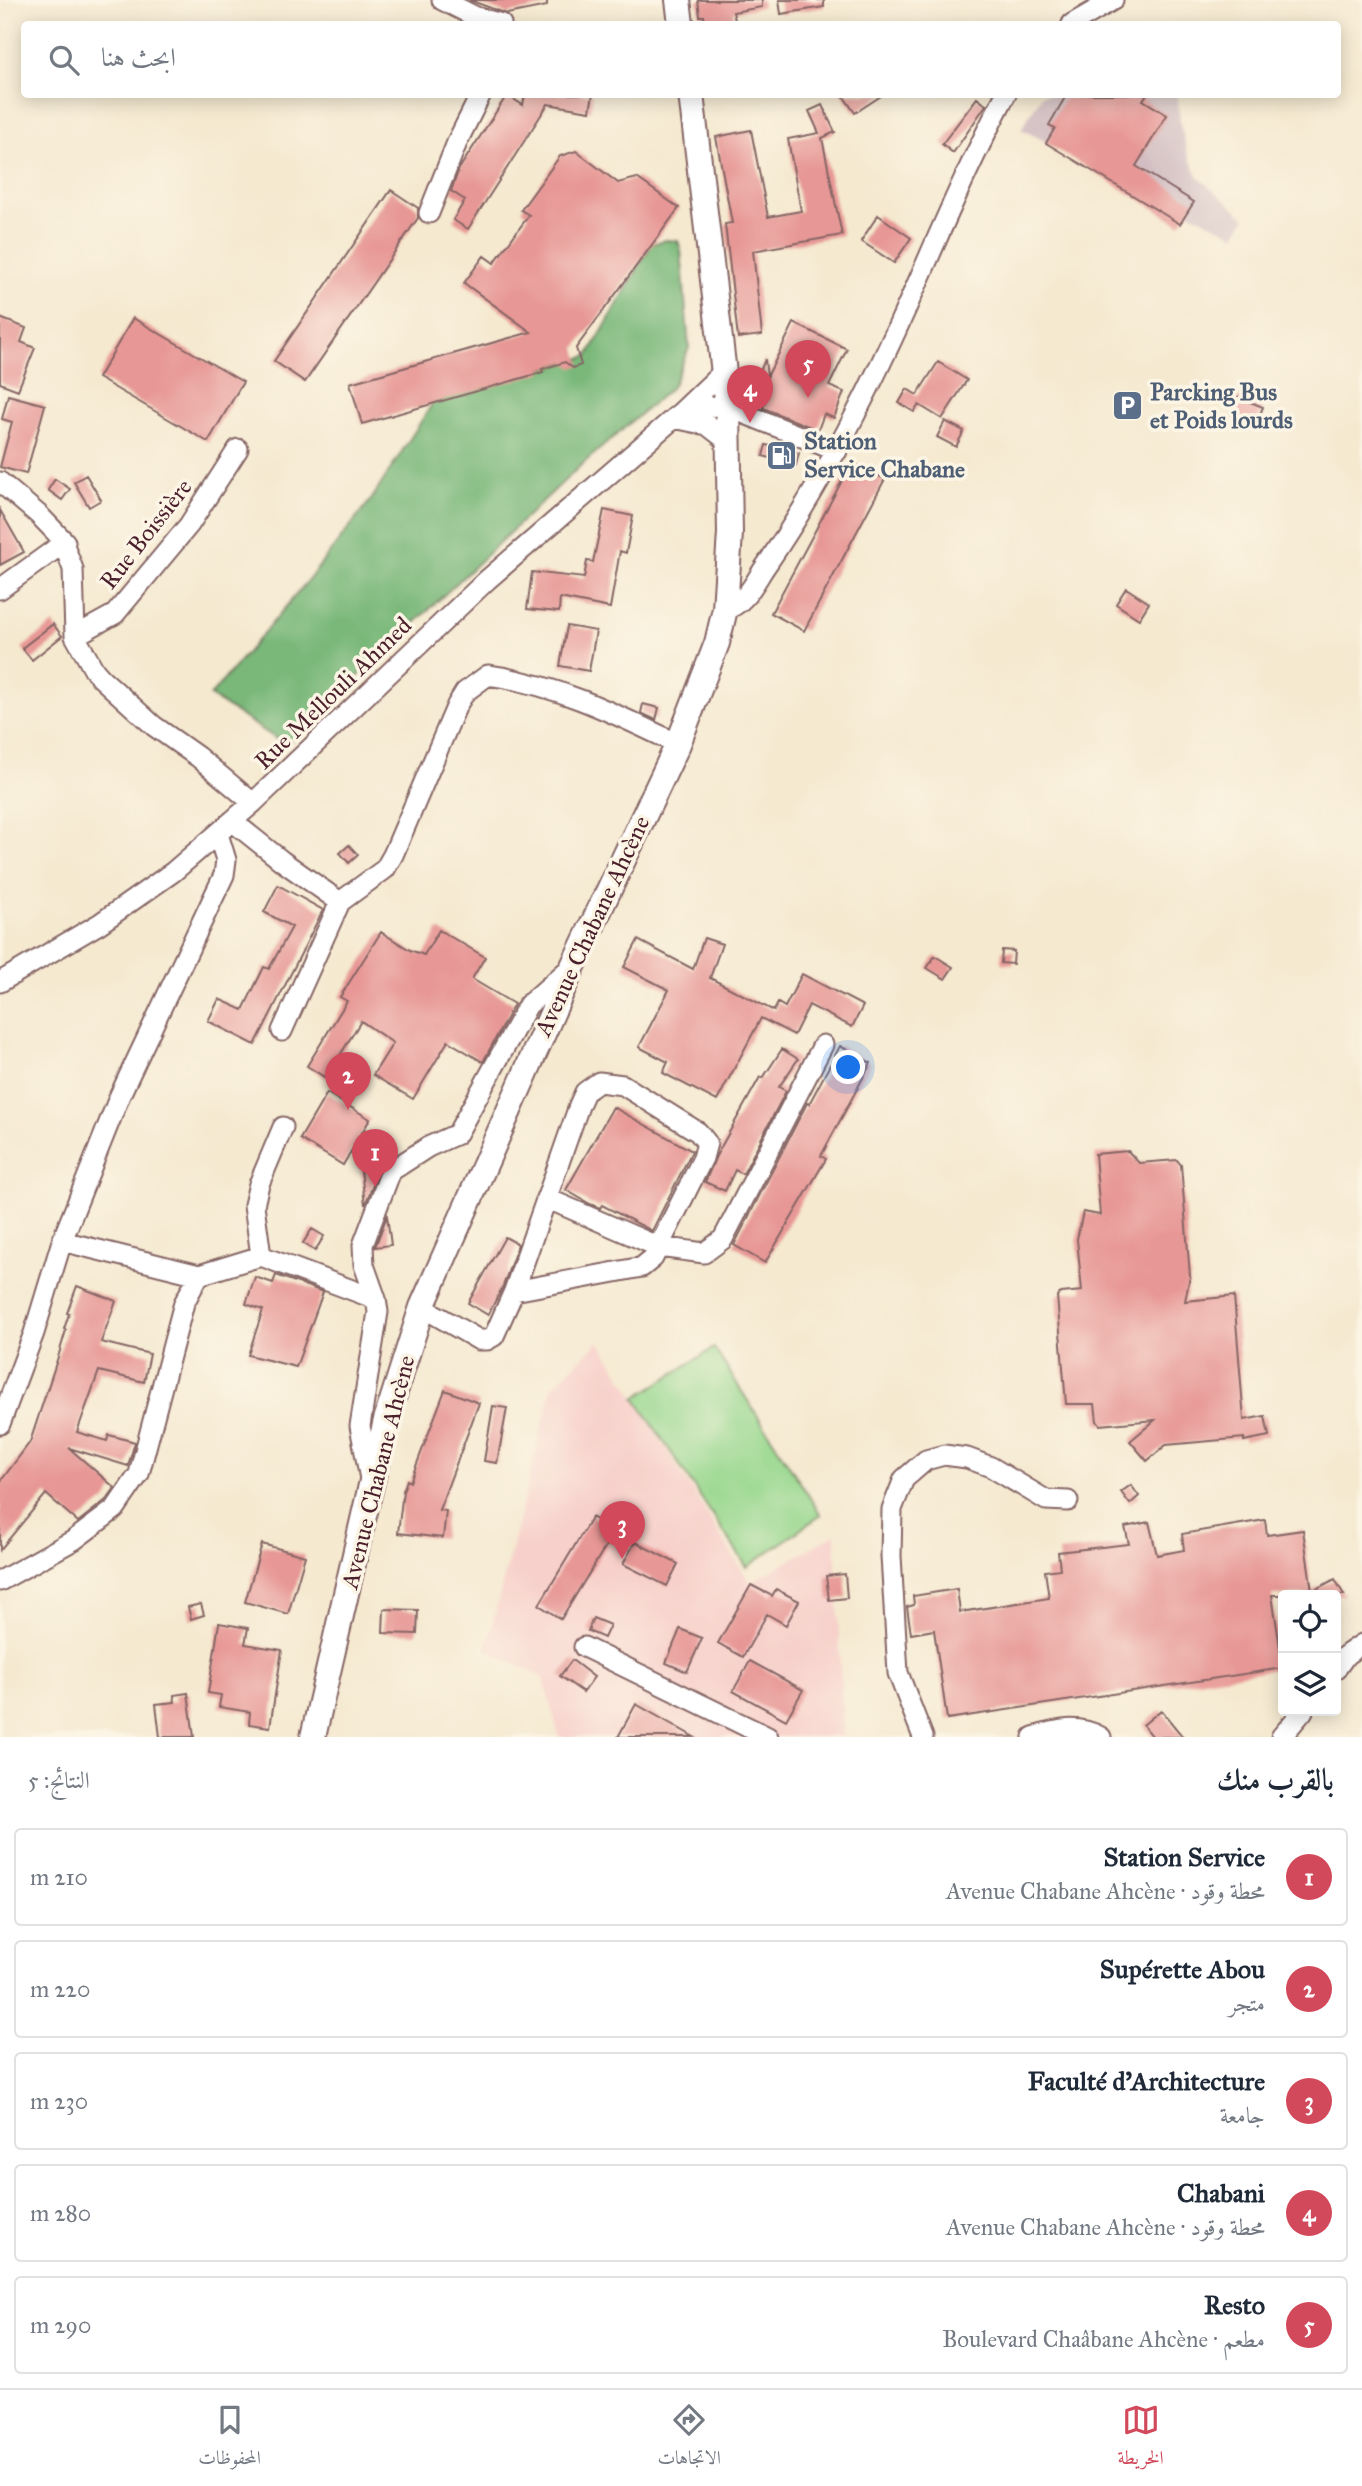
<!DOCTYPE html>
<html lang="ar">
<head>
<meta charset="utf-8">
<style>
	:root { --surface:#fff; --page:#f6f6f7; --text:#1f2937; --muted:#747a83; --line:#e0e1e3; --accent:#d1495b }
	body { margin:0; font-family:"IM FELL Great Primer",Amiri,serif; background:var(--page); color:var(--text); direction:rtl }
	.controls { position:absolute; right:21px; bottom:21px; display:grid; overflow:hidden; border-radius:7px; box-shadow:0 4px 18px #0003 }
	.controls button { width:63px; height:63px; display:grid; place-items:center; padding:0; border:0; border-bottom:2px solid var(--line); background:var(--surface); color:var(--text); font:35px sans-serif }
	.you { position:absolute; left:849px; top:1068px; width:24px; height:24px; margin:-18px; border:5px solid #fff; border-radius:50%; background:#1a73e8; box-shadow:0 0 0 10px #1a73e833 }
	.badge { display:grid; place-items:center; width:46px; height:46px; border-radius:50%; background:var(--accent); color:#fff; font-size:23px; font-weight:700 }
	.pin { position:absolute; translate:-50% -58px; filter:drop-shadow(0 2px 4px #0008) }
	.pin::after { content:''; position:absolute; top:37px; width:24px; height:21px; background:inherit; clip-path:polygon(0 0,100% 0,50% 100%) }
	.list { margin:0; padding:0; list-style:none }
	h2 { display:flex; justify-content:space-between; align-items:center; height:91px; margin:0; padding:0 28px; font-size:30px }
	h2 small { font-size:23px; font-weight:400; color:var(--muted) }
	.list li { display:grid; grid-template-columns:46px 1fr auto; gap:21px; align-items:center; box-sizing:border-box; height:98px; margin:0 14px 14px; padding:0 14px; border:2px solid var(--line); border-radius:7px }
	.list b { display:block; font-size:26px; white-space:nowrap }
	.list p { margin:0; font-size:23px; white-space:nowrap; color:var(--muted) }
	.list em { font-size:23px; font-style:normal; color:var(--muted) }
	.icon { flex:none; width:38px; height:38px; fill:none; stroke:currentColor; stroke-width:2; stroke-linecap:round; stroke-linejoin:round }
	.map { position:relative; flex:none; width:1362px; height:1737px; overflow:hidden; direction:ltr }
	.search { position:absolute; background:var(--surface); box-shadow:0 4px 18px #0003; left:21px; right:21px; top:21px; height:77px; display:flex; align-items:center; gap:18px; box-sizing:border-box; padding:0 24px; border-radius:7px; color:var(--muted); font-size:26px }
	.sheet { height:651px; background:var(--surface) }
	nav { display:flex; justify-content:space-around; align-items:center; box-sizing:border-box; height:98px; border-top:2px solid var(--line); background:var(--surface); font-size:19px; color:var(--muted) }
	nav a { display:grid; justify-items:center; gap:4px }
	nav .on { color:var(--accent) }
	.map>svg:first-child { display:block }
	.built { fill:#f7d0cb }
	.industrial { fill:#d2bec2 }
	.green { fill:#97d78e; stroke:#707b5c; stroke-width:2 }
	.forest { fill:#79b879; stroke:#626c52; stroke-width:2 }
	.building { fill:#e79795 }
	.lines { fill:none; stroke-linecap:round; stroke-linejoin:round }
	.minor-casing { stroke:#866665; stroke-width:23 }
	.major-casing { stroke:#866665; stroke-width:28 }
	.minor { stroke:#fff; stroke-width:19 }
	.major { stroke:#fff; stroke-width:24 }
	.labels { text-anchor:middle; stroke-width:7; stroke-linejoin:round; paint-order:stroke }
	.service-label { font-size:24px; font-weight:bold; fill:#4e5e75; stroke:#fcf5e5; text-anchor:start }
	.street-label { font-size:24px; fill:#4a1f2b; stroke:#fcf5e5 }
</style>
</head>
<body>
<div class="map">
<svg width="1362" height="1737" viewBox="0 0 1362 1737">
	<rect width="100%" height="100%" fill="#fcf5e5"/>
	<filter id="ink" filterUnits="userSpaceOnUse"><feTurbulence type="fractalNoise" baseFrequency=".0143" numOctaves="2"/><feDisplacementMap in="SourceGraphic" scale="14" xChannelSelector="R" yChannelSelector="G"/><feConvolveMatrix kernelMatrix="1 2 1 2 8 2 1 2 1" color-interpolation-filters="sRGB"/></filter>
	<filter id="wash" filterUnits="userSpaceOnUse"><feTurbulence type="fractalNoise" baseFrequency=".00686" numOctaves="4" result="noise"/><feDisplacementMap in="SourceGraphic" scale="28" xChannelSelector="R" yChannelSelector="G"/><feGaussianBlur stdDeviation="1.57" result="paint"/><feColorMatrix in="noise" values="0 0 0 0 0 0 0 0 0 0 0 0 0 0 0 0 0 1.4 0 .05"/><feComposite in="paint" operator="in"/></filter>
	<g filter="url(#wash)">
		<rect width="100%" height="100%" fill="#f5e9d0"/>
		<path class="built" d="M599 1341 750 1583 835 1534 843 1737H559L543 1678 486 1649 552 1387Z"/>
		<path class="industrial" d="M1042 95H1177L1181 128 1188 154 1199 178 1246 218 1235 235 1021 129Z"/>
		<path class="green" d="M714 1348 821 1515 747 1567 635 1398Z"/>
		<path class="forest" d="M666 240 678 241 681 250 689 348 672 387 579 467 286 745 210 696 306 583 373 497 434 401 588 356 652 244Z"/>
		<g id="blocks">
			<path class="building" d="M469 0H547V6L507 14Z
				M698 0H762V7L733 12 736 24H705L704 16H700Z
				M779 0H824V7L781 14Z
				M525 94H593L590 111 548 104 468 229 453 220 465 200 451 191 459 169 507 95 523 105Z
				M842 94H884L855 113Z
				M1067 94H1147L1143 100 1167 115 1136 166 1194 202 1180 224 1046 143 1055 128 1049 125Z
				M977 98 986 105 953 153 942 144Z
				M822 105 835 132 822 138 842 235 753 251 762 335 738 338 725 224 732 223 716 137 751 130 768 217 801 211 788 139 819 133 809 111Z
				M576 151 618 183 637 178 679 208 576 348 581 365 573 368 565 362 542 369 543 372 362 424 350 383 531 332 464 283 484 256 494 263 529 215 521 210 560 156Z
				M391 190 418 208V218L305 382 274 361Z
				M878 215 911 238 894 263 861 241Z
				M0 318 26 328 21 342 35 348 18 390 0 383Z
				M133 318 243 382 208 442 98 378Z
				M794 323 847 349 829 386 844 392 834 418 824 414 818 430 763 408 767 395 753 389 765 359 767 377Z
				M938 362 967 380 942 419 919 405 914 412 899 403 907 389 917 395Z
				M8 395 45 405 26 474 0 467 12 422 2 419Z
				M1238 397 1263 407 1256 424 1231 414Z
				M945 421 964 431 956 447 937 437Z
				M766 445 799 453 796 465 763 456Z
				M852 462 885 479 804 631 771 613Z
				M86 475 101 500 89 507 74 482Z
				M55 479 70 489 62 500 48 490Z
				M0 510 24 552 0 565Z
				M604 510 633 516 626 553 620 551 610 608 560 598 559 612 527 609 532 572 584 578 587 561 593 562Z
				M1126 588 1149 603 1139 619 1116 604Z
				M53 624 62 636 32 660 22 648Z
				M567 626 596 631 589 671 560 666Z
				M643 704 659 708 656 720 641 713Z
				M349 845 358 855 349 863 340 853Z
				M278 885 323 910 255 1045 208 1021 219 999 243 1010 264 967 269 969 292 927 264 912Z
				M439 930 485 957 472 979 514 1004 483 1062 448 1041 413 1099 373 1075 393 1043 361 1021 326 1078 307 1066 347 1001 340 997 381 932 410 950 424 955Z
				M704 938 722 944 710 978 774 1011 778 1003 785 1007 802 974 863 1006 852 1027 809 1005 794 1035 761 1018 717 1101 663 1073 668 1062 639 1047 669 990 624 967 638 940 693 969Z
				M1002 950 1014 951 1013 964 1001 963Z
				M935 956 953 967 945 979 927 968Z
				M840 1046 871 1063 821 1156 826 1159 765 1263 734 1245 807 1103 809 1104Z
				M782 1049 798 1059 779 1087 786 1091 743 1174 735 1170 725 1191 705 1182 716 1156 760 1077 763 1078Z
				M327 1093 370 1119 343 1165 300 1139Z
				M613 1107 692 1151 652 1231 602 1205 600 1208 590 1204 566 1190Z
				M1128 1151 1139 1163 1177 1160 1181 1165 1190 1276 1185 1301 1234 1296 1244 1420 1265 1416 1269 1436 1244 1441V1438L1166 1445 1147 1461 1130 1441 1155 1420 1100 1425 1097 1421 1095 1404H1066L1057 1296 1061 1293 1082 1291 1077 1239 1083 1212 1100 1215 1095 1154Z
				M384 1158 385 1161 380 1167 365 1205 360 1161Z
				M387 1216 391 1245 375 1247Z
				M312 1229 324 1236 315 1251 303 1243Z
				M505 1237 518 1244 503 1286 488 1315 468 1303Z
				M276 1275 323 1292 296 1367 248 1355 263 1310 246 1304 255 1277 273 1283Z
				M77 1286 116 1301 101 1342 150 1354 144 1382 99 1371 77 1432 107 1441 109 1435 135 1442 128 1466 69 1448 115 1488 106 1500 78 1522 46 1494 0 1550V1482L30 1442 59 1354 66 1330 64 1329 69 1314 67 1313Z
				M445 1390 479 1403 439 1510 446 1511 443 1538 398 1533 403 1491 407 1480 410 1482Z
				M493 1406 507 1408 497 1463 484 1461Z
				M1131 1485 1139 1496 1130 1504 1121 1492Z
				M592 1517 615 1531 561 1619 539 1605Z
				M1265 1520 1267 1535 1303 1530 1312 1591 1335 1579 1344 1595H1272L1283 1668 947 1719 934 1630 911 1634 907 1607 914 1605 913 1596 957 1589 960 1612 1049 1598 1045 1571 1060 1569 1058 1552 1129 1544 1125 1527 1149 1522 1157 1555 1184 1550 1182 1534Z
				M635 1542 678 1564 667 1586 623 1564Z
				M262 1544 305 1556 288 1614 245 1602Z
				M845 1574 847 1598 829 1600 826 1576Z
				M751 1585 772 1596 776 1589 799 1601 786 1625 767 1614 743 1657 718 1643Z
				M201 1604 204 1615 191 1619 188 1607Z
				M384 1609 418 1610 417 1634 383 1633Z
				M593 1618 610 1625 604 1638 588 1631Z
				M219 1623 248 1628 245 1644 282 1650 270 1727 249 1724 250 1712 219 1707 221 1695 208 1693Z
				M680 1629 702 1638 687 1672 666 1663Z
				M572 1660 594 1677 583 1692 560 1676Z
				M750 1661 803 1690 786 1720 733 1691Z
				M188 1693 194 1737H160L156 1704 175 1702 174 1695Z
				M636 1704 694 1737H618Z
				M1161 1710 1183 1737H1153L1143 1725Z"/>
		</g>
	</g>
	<g filter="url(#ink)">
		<use href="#blocks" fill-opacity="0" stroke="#866665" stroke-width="2"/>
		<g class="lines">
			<defs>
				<path id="minor" d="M442 0 476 17 501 24
					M1072 24 1113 0
					M429 213 458 140 481 94
					M681 413 720 405 728 407 837 451
					M674 418 707 425 729 442
					M238 449 189 525 115 614 75 636 94 670 101 678 154 726 198 757 253 803
					M0 482 39 515 65 542 64 545 73 569 75 636
					M0 589 65 542
					M725 609C745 606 756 579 767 564 814 495 854 421 889 346 928 262 962 176 1006 94
					M232 821 282 861 340 902 385 869 393 855 457 705 465 692 488 675C556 684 616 714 678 744
					M0 982 99 924 173 872 253 803 487 580 680 413 724 371
					M282 1031 340 902
					M599 1082 623 1085 698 1132 707 1143 703 1158 653 1258 642 1267 514 1291 580 1103 585 1092Z
					M546 1198 659 1247 704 1253 723 1239 823 1045
					M62 1241 199 1275
					M261 1256 254 1205 259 1184 283 1127
					M422 1307 479 1340H487L494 1336 514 1291
					M0 1424 34 1333 62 1241 120 1095 224 875 226 860 218 834
					M370 1479 360 1426 378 1312 376 1299 364 1265 363 1245 391 1171 428 1147 457 1134 528 1005 569 969
					M0 1581 74 1540 115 1509 139 1474 184 1303 199 1275 261 1256 376 1299
					M584 1647 768 1737
					M1336 1669 1346 1655 1362 1644
					M923 1737 898 1673 891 1556 892 1509 904 1479 926 1460 944 1455 967 1458 991 1467 1046 1500 1068 1501
					M1033 1737C1057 1730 1077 1724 1101 1737
					M1281 1737 1303 1711"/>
				<path id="major" d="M678 0 681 24
					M313 1737 386 1420 422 1307 573 966 678 744 717 643 725 609 730 533 728 407 691 94"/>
			</defs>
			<use href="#minor" class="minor-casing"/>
			<use href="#major" class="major-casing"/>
			<use href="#minor" class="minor"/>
			<use href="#major" class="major"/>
		</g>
	</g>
	<defs>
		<symbol id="parking-square" viewBox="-11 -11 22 22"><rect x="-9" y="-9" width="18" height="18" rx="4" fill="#5c6f8a" stroke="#fcf5e5"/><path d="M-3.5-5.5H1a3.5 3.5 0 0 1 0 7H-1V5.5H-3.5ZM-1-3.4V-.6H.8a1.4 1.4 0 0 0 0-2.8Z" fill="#fff"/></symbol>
		<symbol id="fuel-square" viewBox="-11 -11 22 22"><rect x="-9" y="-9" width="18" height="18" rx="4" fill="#5c6f8a" stroke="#fcf5e5"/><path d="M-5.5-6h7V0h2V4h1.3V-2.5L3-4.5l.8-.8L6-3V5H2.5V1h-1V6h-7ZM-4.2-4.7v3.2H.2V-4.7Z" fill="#fff"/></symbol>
	</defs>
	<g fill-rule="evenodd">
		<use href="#parking-square" x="1110" y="388" width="35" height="35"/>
		<use href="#fuel-square" x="764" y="438" width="35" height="35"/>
	</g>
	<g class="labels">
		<g class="service-label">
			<text x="1150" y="400">Parcking Bus<tspan x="1150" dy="28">et Poids lourds</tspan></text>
			<text x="804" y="449">Station<tspan x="804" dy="28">Service Chabane</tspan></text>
		</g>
		<g class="street-label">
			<text transform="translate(146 534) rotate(-52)" y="8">Rue Boissière</text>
			<text transform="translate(333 693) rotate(-44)" y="8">Rue Mellouli Ahmed</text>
			<text transform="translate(592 926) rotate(-65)" y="8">Avenue Chabane Ahcène</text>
			<text transform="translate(378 1472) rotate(-76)" y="8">Avenue Chabane Ahcène</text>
		</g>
	</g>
</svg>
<div class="controls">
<button><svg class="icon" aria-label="locate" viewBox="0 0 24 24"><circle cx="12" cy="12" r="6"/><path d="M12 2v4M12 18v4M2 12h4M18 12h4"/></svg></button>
<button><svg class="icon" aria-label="layers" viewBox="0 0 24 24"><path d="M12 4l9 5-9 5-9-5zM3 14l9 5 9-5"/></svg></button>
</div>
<div class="you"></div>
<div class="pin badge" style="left:375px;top:1187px">1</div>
<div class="pin badge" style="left:348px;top:1110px">2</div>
<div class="pin badge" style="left:622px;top:1559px">3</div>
<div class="pin badge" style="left:750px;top:423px">4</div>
<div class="pin badge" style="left:808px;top:398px">5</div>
<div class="search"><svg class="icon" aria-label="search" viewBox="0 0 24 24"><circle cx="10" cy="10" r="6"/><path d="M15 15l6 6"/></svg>ابحث هنا</div>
</div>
<section class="sheet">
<h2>بالقرب منك<small>النتائج: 5</small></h2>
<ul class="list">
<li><span class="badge">1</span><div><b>Station Service</b><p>محطة وقود · Avenue Chabane Ahcène</p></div><em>210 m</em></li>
<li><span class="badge">2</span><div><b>Supérette Abou</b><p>متجر</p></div><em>220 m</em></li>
<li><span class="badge">3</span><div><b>Faculté d'Architecture</b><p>جامعة</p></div><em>230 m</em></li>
<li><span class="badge">4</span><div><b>Chabani</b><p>محطة وقود · Avenue Chabane Ahcène</p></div><em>280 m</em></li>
<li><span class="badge">5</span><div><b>Resto</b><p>مطعم · Boulevard Chaâbane Ahcène</p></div><em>290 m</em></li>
</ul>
</section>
<nav>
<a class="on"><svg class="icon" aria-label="map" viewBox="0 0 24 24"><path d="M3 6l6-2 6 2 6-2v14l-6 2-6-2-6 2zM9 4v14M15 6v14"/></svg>الخريطة</a>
<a><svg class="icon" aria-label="directions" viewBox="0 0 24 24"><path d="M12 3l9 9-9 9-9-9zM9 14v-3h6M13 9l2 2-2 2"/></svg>الاتجاهات</a>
<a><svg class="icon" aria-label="saved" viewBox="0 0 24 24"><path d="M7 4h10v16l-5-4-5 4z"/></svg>المحفوظات</a>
</nav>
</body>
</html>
